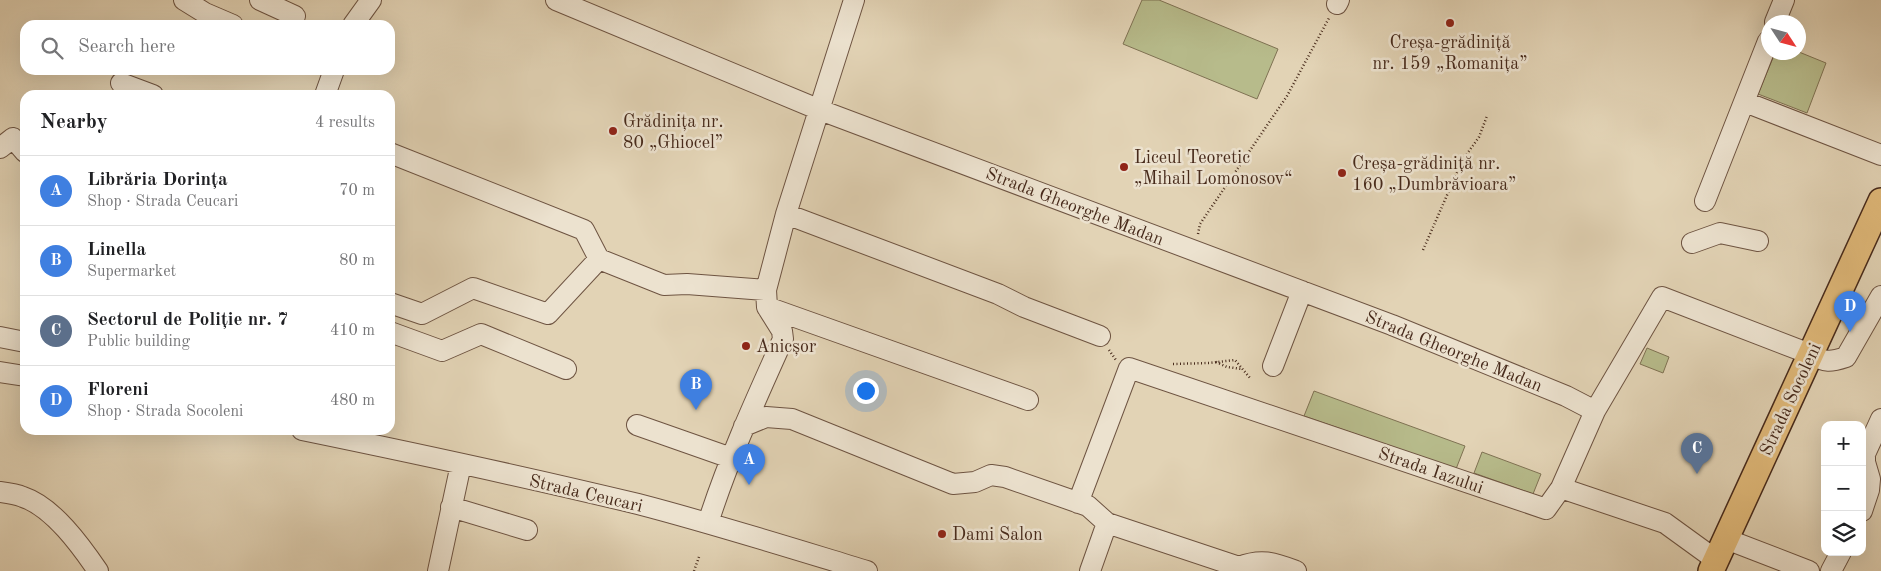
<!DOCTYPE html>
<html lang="en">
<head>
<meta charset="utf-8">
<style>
	:root { --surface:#fff; --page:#f2f2f2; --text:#202124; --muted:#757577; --line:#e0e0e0; --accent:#7c3aed }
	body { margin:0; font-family:"Old Standard TT",serif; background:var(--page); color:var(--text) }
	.controls { position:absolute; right:15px; bottom:15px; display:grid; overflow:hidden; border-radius:10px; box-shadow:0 5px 20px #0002 }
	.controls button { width:45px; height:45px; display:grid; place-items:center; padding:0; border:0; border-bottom:1px solid var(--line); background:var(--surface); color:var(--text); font:25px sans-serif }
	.compass { position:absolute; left:1761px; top:15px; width:45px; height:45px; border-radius:50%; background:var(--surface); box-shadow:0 5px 20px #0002; rotate:126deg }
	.you { position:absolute; left:865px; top:390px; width:18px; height:18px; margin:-12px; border:4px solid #fff; border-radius:50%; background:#1a73e8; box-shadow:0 0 0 8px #1a73e833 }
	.badge { display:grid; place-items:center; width:32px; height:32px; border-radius:50%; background:var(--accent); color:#fff; font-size:16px; font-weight:700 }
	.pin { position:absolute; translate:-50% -41px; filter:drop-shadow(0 1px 2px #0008) }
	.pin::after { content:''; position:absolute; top:26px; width:18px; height:15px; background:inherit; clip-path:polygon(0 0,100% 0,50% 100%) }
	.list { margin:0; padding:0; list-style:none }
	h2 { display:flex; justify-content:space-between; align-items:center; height:65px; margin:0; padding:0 20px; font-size:21px }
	h2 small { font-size:16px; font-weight:400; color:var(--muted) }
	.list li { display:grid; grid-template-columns:32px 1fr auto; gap:15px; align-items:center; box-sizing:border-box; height:70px; padding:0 20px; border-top:1px solid var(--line) }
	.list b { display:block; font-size:19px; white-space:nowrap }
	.list p { margin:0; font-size:16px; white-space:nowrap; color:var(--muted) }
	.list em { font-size:16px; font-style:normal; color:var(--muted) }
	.icon { flex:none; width:28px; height:28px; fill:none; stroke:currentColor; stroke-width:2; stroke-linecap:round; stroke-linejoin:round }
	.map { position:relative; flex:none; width:1881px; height:571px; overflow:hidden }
	.search { position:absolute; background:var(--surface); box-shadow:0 5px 20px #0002; left:20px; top:20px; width:375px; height:55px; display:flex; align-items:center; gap:12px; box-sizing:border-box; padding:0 18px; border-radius:15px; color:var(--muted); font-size:19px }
	.panel { position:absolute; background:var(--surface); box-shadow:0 5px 20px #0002; left:20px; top:90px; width:375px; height:345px; border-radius:15px }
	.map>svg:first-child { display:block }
	.green { fill:#b7bb8b; stroke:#7f7253 }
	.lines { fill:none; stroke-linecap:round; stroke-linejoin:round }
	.minor-casing { stroke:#6e5442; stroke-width:22 }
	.major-casing { stroke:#472a1b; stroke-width:28 }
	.path { stroke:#472a1b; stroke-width:2.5; stroke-dasharray:1 2.5; stroke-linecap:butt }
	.minor { stroke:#ece2cf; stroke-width:20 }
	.major { stroke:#e1ba7a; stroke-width:25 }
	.poi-dot { fill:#8f2418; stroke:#ece2cf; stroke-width:2 }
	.labels { text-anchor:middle; stroke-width:5; stroke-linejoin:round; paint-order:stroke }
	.poi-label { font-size:18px; fill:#472a1b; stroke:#ece2cf; text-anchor:start }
	.street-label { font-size:18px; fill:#472a1b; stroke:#ece2cf }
</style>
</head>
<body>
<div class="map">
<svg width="1881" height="571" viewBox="0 0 1881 571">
	<rect width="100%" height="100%" fill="#e2d3b5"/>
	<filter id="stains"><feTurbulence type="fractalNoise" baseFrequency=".004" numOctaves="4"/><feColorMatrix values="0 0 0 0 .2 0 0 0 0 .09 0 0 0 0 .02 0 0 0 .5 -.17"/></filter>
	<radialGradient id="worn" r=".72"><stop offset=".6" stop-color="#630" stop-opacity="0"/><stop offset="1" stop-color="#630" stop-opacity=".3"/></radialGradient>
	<path class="green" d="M1142 0H1159L1278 49 1257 99 1123 44Z
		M1799 52 1826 63 1807 113 1758 94 1775 53Z
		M1647 348 1669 357 1663 373 1640 364Z
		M1314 391 1465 446 1456 469 1304 416Z
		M1482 452 1541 474 1533 494 1474 473Z"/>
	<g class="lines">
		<defs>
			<path id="minor" d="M184 0 205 13 233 25
				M260 0 295 16
				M556 0 820 110 1392 325 1566 396 1595 411
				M1337 4 1339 0
				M1775 22 1784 0
				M353 25 371 0
				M121 83 153 95
				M325 95 334 70
				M1745 102 1881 155
				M0 148 13 138 25 152
				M390 153 584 230 599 259 664 285 687 284 766 290
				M1705 201 1768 41
				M786 214 998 294 1024 307 1100 336
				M1692 243 1720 233 1758 241
				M390 303 422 314 473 288 548 314 599 259
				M767 307 1028 400
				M390 332 442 351 481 334 566 369
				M0 337 25 342
				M1273 366 1302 291
				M0 372 25 376
				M637 425 731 458
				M744 426 766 417 792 419 953 484 975 482 991 475 1005 477 1088 506 1107 523 1239 567C1262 558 1274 563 1296 571
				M302 430C414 453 526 477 638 504 715 524 791 548 867 571
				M1561 488 1665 523 1716 560
				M0 492C8 493 16 494 23 497 53 507 81 546 98 571
				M1078 503 1129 368 1546 509 1561 488 1595 411 1662 297 1810 354C1825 363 1831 362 1846 357L1881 296
				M451 507 527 530
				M1862 511 1869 490 1870 479 1865 462V454L1881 419
				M708 523C728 460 756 399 783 339L782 331 767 307 766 290 786 214 854 0
				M1726 539 1809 571
				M438 571 461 464
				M1090 571 1107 523
				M1831 571 1841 552"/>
			<path id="major" d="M1711 571 1881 201"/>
		</defs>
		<use href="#minor" class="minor-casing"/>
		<use href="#major" class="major-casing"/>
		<path class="path" d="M1198 234 1200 224 1287 96 1329 18
			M1423 250 1462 161 1479 137 1487 116
			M1109 350 1116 360
			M1216 362 1227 367 1242 369
			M1173 364 1209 363 1235 360 1250 378
			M694 571 699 557"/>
		<use href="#minor" class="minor"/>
		<use href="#major" class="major"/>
	</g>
	<g class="poi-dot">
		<circle cx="1450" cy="23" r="5"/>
		<circle cx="613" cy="131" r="5"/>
		<circle cx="1124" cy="167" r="5"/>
		<circle cx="1342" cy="173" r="5"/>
		<circle cx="746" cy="346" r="5"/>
		<circle cx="942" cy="534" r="5"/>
	</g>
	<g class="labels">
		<g class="poi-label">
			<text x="1450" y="48" text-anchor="middle">Creșa-grădiniță<tspan x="1450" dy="21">nr. 159 „Romanița”</tspan></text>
			<text x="623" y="127">Grădinița nr.<tspan x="623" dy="21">80 „Ghiocel”</tspan></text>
			<text x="1134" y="163">Liceul Teoretic<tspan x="1134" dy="21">„Mihail Lomonosov“</tspan></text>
			<text x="1352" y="169">Creșa-grădiniță nr.<tspan x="1352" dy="21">160 „Dumbrăvioara”</tspan></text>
			<text x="756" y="352">Anicșor</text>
			<text x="952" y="540">Dami Salon</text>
		</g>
		<g class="street-label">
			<text transform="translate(1075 206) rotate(21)" y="6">Strada Gheorghe Madan</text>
			<text transform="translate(1454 351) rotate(22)" y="6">Strada Gheorghe Madan</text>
			<text transform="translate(1790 399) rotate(-65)" y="6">Strada Socoleni</text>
			<text transform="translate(1431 470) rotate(19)" y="6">Strada Iazului</text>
			<text transform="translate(586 493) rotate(13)" y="6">Strada Ceucari</text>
		</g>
	</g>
	<rect width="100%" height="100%" filter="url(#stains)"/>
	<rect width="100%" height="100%" fill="url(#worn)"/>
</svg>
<div class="controls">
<button>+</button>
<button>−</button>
<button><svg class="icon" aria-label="layers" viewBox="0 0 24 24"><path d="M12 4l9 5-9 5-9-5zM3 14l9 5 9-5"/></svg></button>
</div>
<svg class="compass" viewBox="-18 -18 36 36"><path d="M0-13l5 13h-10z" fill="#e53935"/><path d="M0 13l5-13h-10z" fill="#757577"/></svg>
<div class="you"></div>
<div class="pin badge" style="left:749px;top:485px;background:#3f7fe0">A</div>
<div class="pin badge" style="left:696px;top:410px;background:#3f7fe0">B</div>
<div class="pin badge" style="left:1697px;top:474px;background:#5c6f8a">C</div>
<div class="pin badge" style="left:1850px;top:332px;background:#3f7fe0">D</div>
<div class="search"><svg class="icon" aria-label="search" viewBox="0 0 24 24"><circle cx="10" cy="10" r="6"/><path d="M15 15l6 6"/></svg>Search here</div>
<section class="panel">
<h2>Nearby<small>4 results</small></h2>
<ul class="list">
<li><span class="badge" style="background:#3f7fe0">A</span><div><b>Librăria Dorința</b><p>Shop · Strada Ceucari</p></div><em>70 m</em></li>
<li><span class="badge" style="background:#3f7fe0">B</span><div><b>Linella</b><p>Supermarket</p></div><em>80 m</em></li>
<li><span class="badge" style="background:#5c6f8a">C</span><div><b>Sectorul de Poliție nr. 7</b><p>Public building</p></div><em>410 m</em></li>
<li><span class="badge" style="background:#3f7fe0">D</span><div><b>Floreni</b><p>Shop · Strada Socoleni</p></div><em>480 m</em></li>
</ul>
</section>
</div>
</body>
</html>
